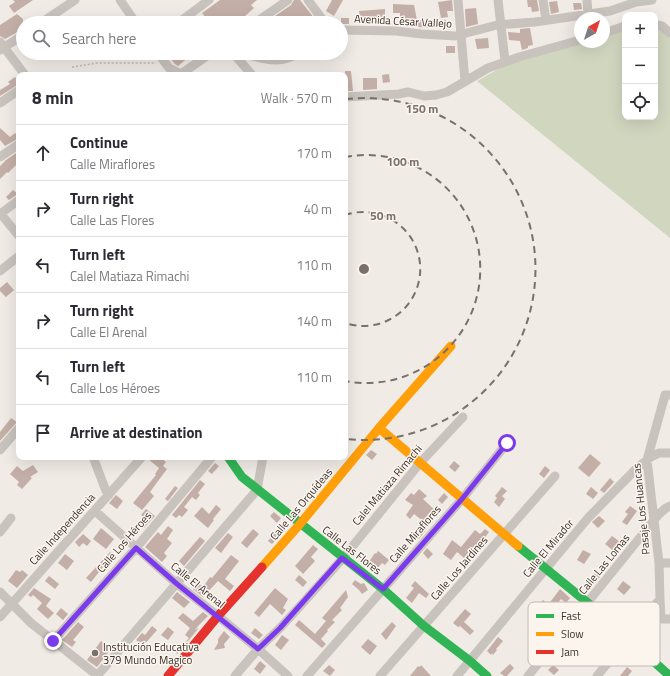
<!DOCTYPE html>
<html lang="en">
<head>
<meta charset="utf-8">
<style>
	:root { --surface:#fff; --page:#f7f7f7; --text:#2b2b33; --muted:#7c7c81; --line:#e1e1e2 }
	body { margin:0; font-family:"Titillium Web",sans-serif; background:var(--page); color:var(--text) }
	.controls { position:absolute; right:12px; top:12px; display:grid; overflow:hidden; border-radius:8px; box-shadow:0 4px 16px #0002 }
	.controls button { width:36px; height:36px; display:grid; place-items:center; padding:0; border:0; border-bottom:1px solid var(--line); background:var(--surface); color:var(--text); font:20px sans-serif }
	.compass { position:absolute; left:574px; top:12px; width:36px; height:36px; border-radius:50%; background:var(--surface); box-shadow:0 4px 16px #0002; rotate:39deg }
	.stop { position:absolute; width:12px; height:12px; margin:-9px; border:3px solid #7c3aed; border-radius:50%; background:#fff }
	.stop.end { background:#7c3aed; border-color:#fff; box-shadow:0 1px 4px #0008 }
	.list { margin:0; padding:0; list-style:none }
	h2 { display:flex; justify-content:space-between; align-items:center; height:52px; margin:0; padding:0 16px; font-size:17px }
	h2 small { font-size:13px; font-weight:400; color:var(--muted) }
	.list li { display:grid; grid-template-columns:26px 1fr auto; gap:12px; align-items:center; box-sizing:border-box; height:56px; padding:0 16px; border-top:1px solid var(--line) }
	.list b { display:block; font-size:15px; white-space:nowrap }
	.list p { margin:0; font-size:13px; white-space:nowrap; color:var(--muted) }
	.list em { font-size:13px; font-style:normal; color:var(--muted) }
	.icon { flex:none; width:22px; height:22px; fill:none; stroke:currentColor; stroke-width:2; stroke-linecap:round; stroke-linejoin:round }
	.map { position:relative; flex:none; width:670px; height:676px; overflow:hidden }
	.search { position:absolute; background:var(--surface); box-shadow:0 4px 16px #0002; left:16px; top:16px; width:332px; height:44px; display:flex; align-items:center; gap:10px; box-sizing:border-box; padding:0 14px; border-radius:22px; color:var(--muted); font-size:15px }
	.panel { position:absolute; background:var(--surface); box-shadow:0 4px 16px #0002; left:16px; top:72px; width:332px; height:388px; border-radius:8px }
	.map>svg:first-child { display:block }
	.green { fill:#d1d6bf }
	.building { fill:#c3afa7 }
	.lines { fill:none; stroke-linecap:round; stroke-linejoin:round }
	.path { stroke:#c2bbb6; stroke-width:1.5; stroke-dasharray:2 2; stroke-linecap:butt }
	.street { stroke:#c9c3be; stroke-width:9 }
	.fast { stroke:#30b455; stroke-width:9 }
	.slow { stroke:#ff9f0a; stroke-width:9 }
	.jam { stroke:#e5322d; stroke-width:9 }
	.route { stroke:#7c3aed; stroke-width:5 }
	.ring { fill:none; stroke:#7a716c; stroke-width:2; stroke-dasharray:7 5 }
	.poi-dot { fill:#7a716c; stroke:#fbf5ee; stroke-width:1.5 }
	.labels { text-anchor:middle; stroke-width:3; stroke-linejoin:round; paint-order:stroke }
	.street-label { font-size:11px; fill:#3b302b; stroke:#fbf5ee }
	.poi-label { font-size:11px; fill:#3b302b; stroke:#fbf5ee; text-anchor:start }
	.key { fill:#fbf5ee; stroke:#c1bab4; stroke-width:1 }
	.key-label { font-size:11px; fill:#3b302b }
	.centre { fill:#7a716c; stroke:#fbf5ee; stroke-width:2 }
	.ring-label { font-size:12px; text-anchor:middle; font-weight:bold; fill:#7a716c; stroke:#fbf5ee; stroke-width:3; stroke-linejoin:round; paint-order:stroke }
</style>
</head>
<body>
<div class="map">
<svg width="670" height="676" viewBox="0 0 670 676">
	<rect width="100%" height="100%" fill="#f0ebe5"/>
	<path class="green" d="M655 26 670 36V238L477 81 502 67 580 42H604V35L625 28V117H655Z"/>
	<path class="building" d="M13 0H33L14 13 9 6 15 2Z
		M220 0H257L251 5 254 8 245 16 249 23H210L202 13Z
		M294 0H300L318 23H289L286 18 279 23H265L291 5Z
		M332 0H343L334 16 326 11Z
		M452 0 453 11H447L448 17 441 18 438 2Z
		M527 0H537L539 11 532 12 531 7H528Z
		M557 1 559 12 551 14 549 2Z
		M573 3H581L582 9 574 10Z
		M393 4 414 5 417 20H430V28L400 25V13H393Z
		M476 8 478 24 466 27 465 9Z
		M385 9V20H373V24H360L359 11Z
		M17 14 23 19V29L5 39 0 36V25Z
		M341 18H349V24H341Z
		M530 28 533 45 528 46V48L522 50 520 41 509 40 508 32 520 33V29Z
		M488 38 489 48 477 49 475 39Z
		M446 46H455V53H446Z
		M166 53H186L189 57 178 66 175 64Z
		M345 71H351L353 91H345Z
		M389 74 390 82 383 83 382 75Z
		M15 77 19 82V84L0 96V90L10 84 8 82Z
		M363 78H377V89L363 90Z
		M0 128 10 137 15 133 19 138 5 146 0 140Z
		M19 151V162L8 173 7 172 0 179V166L6 160Z
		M13 190 18 194 9 200 6 197Z
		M7 282 14 290 6 297 0 291V288Z
		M11 418 17 422 0 441V432Z
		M371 450 377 454 372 460 366 455Z
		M590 454 601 463 589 477 578 468Z
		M148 457H160L166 462 163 466 167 469 150 492 154 496 142 510 133 503 156 475 155 474 159 468 148 459Z
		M454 461 460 466 455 472 449 467Z
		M215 463 219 466 212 474 208 471Z
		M33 465 38 472 30 477 32 478 22 489 17 485 19 482 10 474 17 466 23 471Z
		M545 466 550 470 544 478 539 474Z
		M610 478 614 482 604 493 600 490Z
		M200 480 205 484 198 493 200 495 196 500 192 497 184 507 188 510 182 517 179 515 176 518 172 515Z
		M175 486 178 488 168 501 165 499Z
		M502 487 507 491 502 496 505 499 499 507 494 502 497 498 495 496Z
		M591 487 598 493 593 499 586 494Z
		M419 489 427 496 423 499 438 513 428 525 414 514 410 519 406 515 413 505 405 500 411 493 414 495Z
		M444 493 448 497 442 504 438 500Z
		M116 495 123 501 117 509 109 503Z
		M216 505 221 509 213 519 214 520 208 528 194 516 202 507 209 514Z
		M630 506 637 511 627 525 622 522 628 514 625 512Z
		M146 509 155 516 144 528 139 524 144 517 141 515Z
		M274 512 281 518 277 523 270 516Z
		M599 516 605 521 598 528 592 522Z
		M424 522 429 526 419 539 414 535Z
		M168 526 173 530 167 539 172 543 164 553 167 556 162 562 145 547 158 532 161 535Z
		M101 528 114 539 106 549 93 539Z
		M253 529 259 534 247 548 241 543Z
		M278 529 282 533 272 544 268 541Z
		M485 529 489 532 484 539 487 541 475 556 470 551 464 558 457 552 451 560 443 554 452 540 461 547 475 530 480 534Z
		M228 533 233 537 221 553 215 548Z
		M83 534 91 541 87 546 83 543 79 547 75 542Z
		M612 536 623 544 616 553 605 544Z
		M200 537 205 541 184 566 179 561Z
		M313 545 318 549 311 557 315 561 303 574 295 566Z
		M427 548 433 554 428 559 423 553Z
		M583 550 591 554 584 564 577 560Z
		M378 551 389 560 385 565 382 563 376 570 372 567 370 569 366 566 375 553 376 554Z
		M110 552 115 557 105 568 103 567 91 582 86 578Z
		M65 554 74 561 67 570 58 563Z
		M231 555 239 561 225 579 234 586 230 591 218 581 203 597 193 589 198 583 203 587 210 577 212 578Z
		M16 570 20 572 22 570 28 575 17 588 8 581Z
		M596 572 600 577 590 590 586 587 593 579 591 577Z
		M299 575 307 582 303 587 295 580Z
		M49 576 59 584 55 589 45 581Z
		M355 580 361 584 364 583 368 590 362 594 359 590 352 584Z
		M415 581 429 594 426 598 419 593 412 603 406 598 414 588 411 586Z
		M623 581 631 587 624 595 617 589Z
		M34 588 51 599 46 606 54 613 48 619 37 609 42 603 33 595 31 597 28 595Z
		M275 588 288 599 283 608 286 610 282 615 270 604 259 617 254 613Z
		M560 589 570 598 566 603 561 599 553 609 548 605Z
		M346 590 348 597 340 608 342 610 332 620 335 622 327 630 328 631 321 639 326 644 322 648 295 625 299 620 315 634 326 621 322 618Z
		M177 592 190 602 184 608 172 598Z
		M543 600 548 604 538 617 533 613Z
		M61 608 68 614 63 620 56 614Z
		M465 609 471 614 464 622 474 631 470 635 460 626 458 627 453 623Z
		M203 612 208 616 199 625 195 630 199 628 177 654 176 653 189 638 185 635 190 628 178 618 183 613 193 621Z
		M78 622 84 627 73 640 76 642 72 647 62 640Z
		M392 622 396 626 386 640 381 634Z
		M152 626 157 630 143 646 136 640 142 633 145 635Z
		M168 627 174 632 168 640 161 635Z
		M255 628 263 635 259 639 251 633Z
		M224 631 230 637 224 644 225 648 214 650 218 643V639Z
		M282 635 289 640 281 650 275 645Z
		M498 637 503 641 496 649 497 650 493 655 492 653 491 655 487 651Z
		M368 639 377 646 370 655 361 647Z
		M101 641 111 649 97 667 87 660Z
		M260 661 266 666 260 674 254 669Z
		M510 664 514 668 507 676H504L500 673Z
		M329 665 335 670 330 676 323 671Z
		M421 665 431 676H410L418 666 420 667Z
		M553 665 559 670 554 675 548 670Z
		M627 667 632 671 628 676H620Z"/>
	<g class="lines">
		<path class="path" d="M72 67 98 63H156"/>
		<path class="street" d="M120 0 136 23
			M308 0 325 23
			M458 0 465 81
			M498 0 505 61
			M543 0 546 20
			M587 0 588 14
			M41 23 75 0
			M178 23 209 0
			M255 23 288 0
			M655 24 662 26 670 33
			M341 30 396 31 422 34 455 36 497 25 535 22 610 11 636 2 652 0
			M604 33 625 26
			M0 42 25 75
			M0 50 23 35
			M158 53 169 68 181 74 211 53
			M233 53 252 75
			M244 53C260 59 283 65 297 53
			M345 97 399 94 408 92 424 96 436 95 447 92 488 68 519 57 580 40
			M0 103 19 90
			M0 157 19 144
			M0 213 19 236
			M0 214 19 200
			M0 271 19 256
			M0 450 19 428
			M93 457 106 491 109 495
			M95 511 177 584 218 616 258 649 288 676
			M0 532 11 518
			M659 563H670
			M0 592 31 623 98 676
			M660 599 659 563 647 460 665 395H670
			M0 617 142 457
			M53 641 136 548 212 457
			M97 676 257 490 263 457
			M235 676 258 649 280 628 301 605 343 558 420 463 463 417
			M307 676 462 499 507 443
			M380 676 555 476
			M457 676 588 518 638 467 651 457 659 453H670
			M528 676 659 514 666 508 670 506
			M597 676 660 599 661 619H670"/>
		<path class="fast" d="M228 457 242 477 383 589 424 626 470 661 487 676
			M518 546 588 603 670 676"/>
		<path class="slow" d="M379 428 518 546
			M262 567 300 524 379 428 451 346"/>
		<path class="jam" d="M168 676 218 616 262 567"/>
	</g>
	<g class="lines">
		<path class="route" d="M53 641 136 548 177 584 258 649 280 628 342 558 383 589 462 499 507 443"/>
	</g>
	<g class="ring">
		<path d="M345 215A57 57 0 1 1 345 323"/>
		<path d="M345 157A114 114 0 1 1 345 381"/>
		<path d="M346 99A171 171 0 1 1 346 439"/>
	</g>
	<circle class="poi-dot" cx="95" cy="653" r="4"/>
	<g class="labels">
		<g class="street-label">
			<text transform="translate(403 21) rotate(3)" y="4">Avenida César Vallejo</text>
			<text transform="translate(387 485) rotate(-50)" y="4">Calel Matiaza Rimachi</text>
			<text transform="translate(301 504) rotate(-50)" y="4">Calle Las Orquídeas</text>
			<text transform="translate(641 509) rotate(-96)" y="4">Pasaje Los Huancas</text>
			<text transform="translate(62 529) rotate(-48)" y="4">Calle Independencia</text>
			<text transform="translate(415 534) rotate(-49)" y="4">Calle Miraflores</text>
			<text transform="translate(124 542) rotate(-49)" y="4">Calle Los Héroes</text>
			<text transform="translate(548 548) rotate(-50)" y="4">Calle El Mirador</text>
			<text transform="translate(352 550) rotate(38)" y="4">Calle Las Flores</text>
			<text transform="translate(604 564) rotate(-51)" y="4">Calle Las Lomas</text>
			<text transform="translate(459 568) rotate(-49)" y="4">Calle Los Jardines</text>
			<text transform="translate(198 585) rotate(39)" y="4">Calle El Arenal</text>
		</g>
		<g class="poi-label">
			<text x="103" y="651">Institución Educativa<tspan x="103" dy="13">379 Mundo Magico</tspan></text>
		</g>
	</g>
	<rect x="528" y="602" width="132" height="64" rx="6" class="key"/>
	<rect x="536" y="614" width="18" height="4" fill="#30b455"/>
	<rect x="536" y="632" width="18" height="4" fill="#ff9f0a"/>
	<rect x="536" y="650" width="18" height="4" fill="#e5322d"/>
	<g class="key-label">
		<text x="561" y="620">Fast</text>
		<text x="561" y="638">Slow</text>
		<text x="561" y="656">Jam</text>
	</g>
	<circle cx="364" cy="269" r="6" class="centre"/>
	<g class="ring-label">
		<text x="422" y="113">150 m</text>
		<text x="403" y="166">100 m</text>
		<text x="383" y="220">50 m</text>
	</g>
</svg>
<div class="controls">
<button>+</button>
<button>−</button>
<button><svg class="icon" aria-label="locate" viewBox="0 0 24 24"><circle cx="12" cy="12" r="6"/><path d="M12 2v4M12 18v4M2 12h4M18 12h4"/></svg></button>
</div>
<svg class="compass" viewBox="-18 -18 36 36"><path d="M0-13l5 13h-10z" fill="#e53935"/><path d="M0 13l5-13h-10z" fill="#7c7c81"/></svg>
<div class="stop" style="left:507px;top:443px"></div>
<div class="stop end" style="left:53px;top:641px"></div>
<div class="search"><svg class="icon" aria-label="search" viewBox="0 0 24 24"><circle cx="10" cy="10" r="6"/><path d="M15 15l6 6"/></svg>Search here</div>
<section class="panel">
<h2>8 min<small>Walk · 570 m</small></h2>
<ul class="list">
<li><svg class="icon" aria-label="ahead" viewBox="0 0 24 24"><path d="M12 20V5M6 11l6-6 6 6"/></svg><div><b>Continue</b><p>Calle Miraflores</p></div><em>170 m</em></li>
<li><svg class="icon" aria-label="right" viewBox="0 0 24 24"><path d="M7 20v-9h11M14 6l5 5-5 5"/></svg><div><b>Turn right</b><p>Calle Las Flores</p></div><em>40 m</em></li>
<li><svg class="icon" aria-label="left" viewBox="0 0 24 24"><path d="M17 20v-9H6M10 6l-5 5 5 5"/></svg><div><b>Turn left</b><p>Calel Matiaza Rimachi</p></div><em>110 m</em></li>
<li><svg class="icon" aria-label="right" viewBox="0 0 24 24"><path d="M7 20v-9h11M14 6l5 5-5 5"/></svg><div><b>Turn right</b><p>Calle El Arenal</p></div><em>140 m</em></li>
<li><svg class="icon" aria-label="left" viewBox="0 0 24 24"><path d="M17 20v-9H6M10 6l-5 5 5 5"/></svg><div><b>Turn left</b><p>Calle Los Héroes</p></div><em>110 m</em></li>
<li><svg class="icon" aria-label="arrive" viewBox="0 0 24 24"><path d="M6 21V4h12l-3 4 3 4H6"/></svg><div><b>Arrive at destination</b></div></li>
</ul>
</section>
</div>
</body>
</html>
